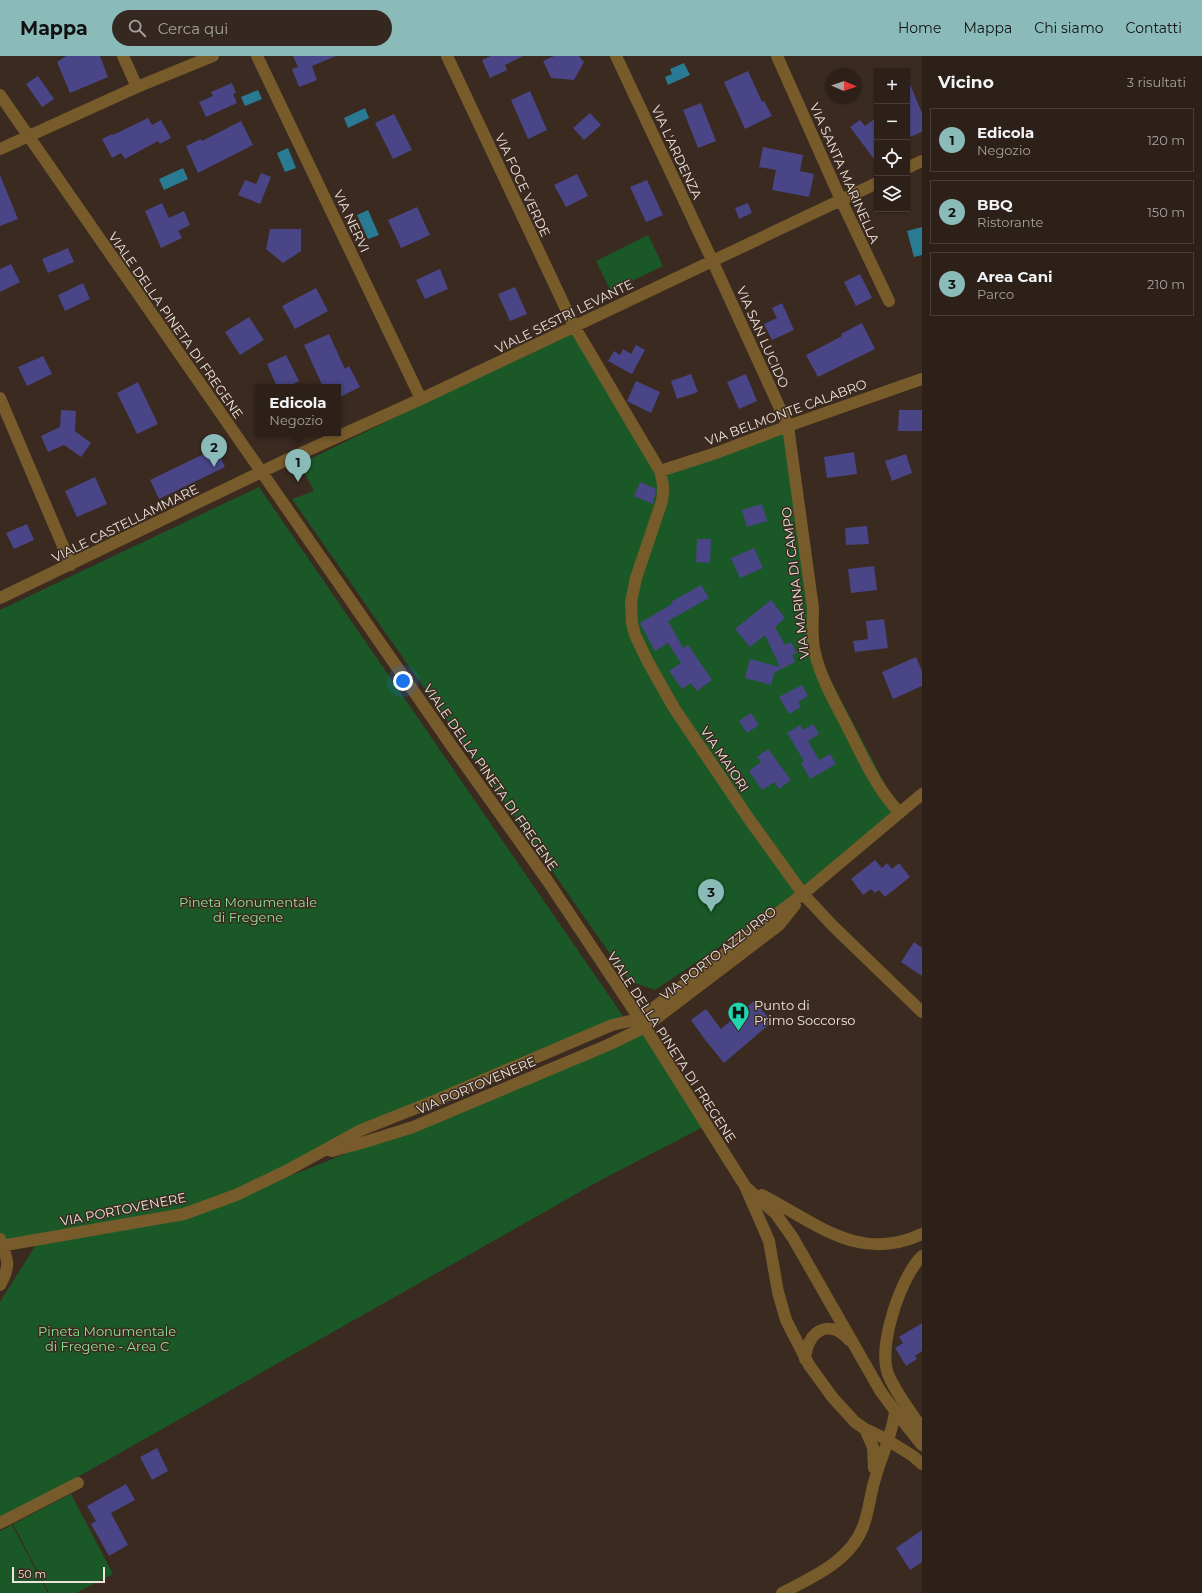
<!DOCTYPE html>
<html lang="it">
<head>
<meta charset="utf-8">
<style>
	:root { --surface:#2c2018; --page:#342821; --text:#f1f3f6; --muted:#a6a3a2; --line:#483e37; --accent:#8bbbb9 }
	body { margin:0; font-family:Montserrat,sans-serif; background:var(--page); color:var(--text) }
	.controls { position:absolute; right:12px; top:12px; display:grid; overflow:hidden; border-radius:0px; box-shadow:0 1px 3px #0004 }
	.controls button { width:36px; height:36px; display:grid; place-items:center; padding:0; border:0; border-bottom:1px solid var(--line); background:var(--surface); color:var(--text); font:20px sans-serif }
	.compass { position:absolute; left:826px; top:12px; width:36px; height:36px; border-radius:50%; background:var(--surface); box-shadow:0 1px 3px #0004; rotate:92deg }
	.scale { position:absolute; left:12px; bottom:10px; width:93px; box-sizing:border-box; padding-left:4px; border:2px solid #eee3dc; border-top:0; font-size:11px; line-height:14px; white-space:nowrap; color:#eee3dc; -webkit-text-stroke:3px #3b2a20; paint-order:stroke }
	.you { position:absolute; left:403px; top:625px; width:14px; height:14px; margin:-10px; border:3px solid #fff; border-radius:50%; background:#1a73e8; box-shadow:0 0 0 6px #1a73e833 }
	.badge { display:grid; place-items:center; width:26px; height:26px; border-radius:50%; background:var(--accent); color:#111; font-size:13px; font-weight:700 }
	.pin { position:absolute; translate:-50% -33px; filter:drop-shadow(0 1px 2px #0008) }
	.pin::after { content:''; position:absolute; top:21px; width:14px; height:12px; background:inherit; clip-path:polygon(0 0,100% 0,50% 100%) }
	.popup { position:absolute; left:255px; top:328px; width:86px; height:52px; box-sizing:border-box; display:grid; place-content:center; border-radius:0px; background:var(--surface); filter:drop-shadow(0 1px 3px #0005); font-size:13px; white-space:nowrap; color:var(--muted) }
	.popup b { font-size:15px; color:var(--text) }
	.popup::after { content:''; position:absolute; left:50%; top:100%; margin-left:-8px; border:8px solid transparent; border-top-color:var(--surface) }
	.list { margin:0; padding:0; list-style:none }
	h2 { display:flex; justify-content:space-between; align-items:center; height:52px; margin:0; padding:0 16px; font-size:17px }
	h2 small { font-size:13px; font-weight:400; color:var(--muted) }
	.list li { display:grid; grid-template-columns:26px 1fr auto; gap:12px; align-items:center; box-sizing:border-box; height:64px; margin:0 8px 8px; padding:0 8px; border:1px solid var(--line); border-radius:0px }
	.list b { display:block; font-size:15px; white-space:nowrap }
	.list p { margin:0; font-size:13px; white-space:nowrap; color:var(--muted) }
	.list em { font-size:13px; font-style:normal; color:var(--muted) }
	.icon { flex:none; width:22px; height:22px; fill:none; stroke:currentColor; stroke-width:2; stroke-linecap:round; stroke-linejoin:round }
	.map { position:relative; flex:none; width:922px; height:1537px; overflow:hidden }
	header { display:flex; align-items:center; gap:24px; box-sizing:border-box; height:56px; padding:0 20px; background:var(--accent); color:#111 }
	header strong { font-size:19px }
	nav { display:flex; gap:22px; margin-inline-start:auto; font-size:14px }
	.search { width:280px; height:36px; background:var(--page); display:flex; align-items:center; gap:10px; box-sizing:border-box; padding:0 14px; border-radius:22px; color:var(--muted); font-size:15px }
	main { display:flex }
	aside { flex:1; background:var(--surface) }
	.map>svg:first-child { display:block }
	.green { fill:#1a5927 }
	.water { fill:#297a93 }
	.building { fill:#494587 }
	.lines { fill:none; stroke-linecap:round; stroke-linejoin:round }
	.minor { stroke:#775b2b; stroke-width:12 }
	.labels { text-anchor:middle; stroke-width:3; stroke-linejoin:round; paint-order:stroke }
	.street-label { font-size:13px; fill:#eee3dc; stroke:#3b2a20 }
	.park-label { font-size:13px; fill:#8be295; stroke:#3b2a20 }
	.poi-label { font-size:13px; fill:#eee3dc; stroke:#3b2a20; text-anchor:start }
</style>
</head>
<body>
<header>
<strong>Mappa</strong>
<div class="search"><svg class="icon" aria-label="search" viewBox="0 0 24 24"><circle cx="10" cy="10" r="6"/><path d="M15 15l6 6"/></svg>Cerca qui</div>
<nav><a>Home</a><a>Mappa</a><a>Chi siamo</a><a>Contatti</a></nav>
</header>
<main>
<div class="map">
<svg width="922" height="1537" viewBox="0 0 922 1537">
	<rect width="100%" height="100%" fill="#3b2a20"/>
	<path class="green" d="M648 179 663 210 611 235 596 205Z
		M573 274 658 415 663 433 632 525 630 574 799 837 655 934 629 925 292 443 314 435 300 408Z
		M788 370 814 592 900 757 803 838 648 606 631 555 659 457 660 415Z
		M259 431 623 960 610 964 253 1126 184 1154 3 1189 0 1183V554Z
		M645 973 705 1070 599 1125 0 1465V1246L37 1187 184 1162 355 1094Z
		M71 1438 113 1518 76 1537H49L13 1468Z
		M12 1469 48 1537H0V1475Z"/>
	<path class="water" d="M684 7 690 19 668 29 665 21 672 18 670 13Z
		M258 34 262 43 245 50 241 41Z
		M365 52 369 62 348 72 344 62Z
		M288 92 296 112 285 116 277 97Z
		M183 112 188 123 164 134 159 123Z
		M368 154 379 179 368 183 357 159Z
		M922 171V199L914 201 907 175Z"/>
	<path class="building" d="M66 0H100L108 21 70 37 57 6Z
		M293 0H336L312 10 317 24 299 31 292 13 298 11Z
		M491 0H523L505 9 507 14 490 22 482 4Z
		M554 0H579L584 6 574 24 551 22 543 5Z
		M748 15 762 46 764 45 772 60 745 73 724 26Z
		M38 20 54 43 42 51 26 28Z
		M907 21 922 57V76L907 82Z
		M232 27 236 37 233 38 237 47 206 61 199 46 213 40 211 36Z
		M530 35 547 74 528 83 511 44Z
		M701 47 716 85 698 92 683 54Z
		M590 57 601 69 584 84 573 72Z
		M394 58 412 94 393 103 375 67Z
		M877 61V107L850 71 860 64 865 70Z
		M148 62 152 69 161 64 171 82 160 88 158 85 125 103 121 97 112 102 102 83 112 78 113 79Z
		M241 65 253 89 198 117 186 90 201 83 202 85Z
		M763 91 803 99 800 115 814 118 809 141 772 134 776 114 759 111Z
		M261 117 271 121 260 148 238 139 245 124 256 128Z
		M577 118 588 140 566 151 554 129Z
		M0 119 18 163 0 170Z
		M647 124 663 159 646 166 630 131Z
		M162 147 169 162 184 155 190 169 178 175 182 182 161 192 145 155Z
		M748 147 752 157 739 163 735 152Z
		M417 151 430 179 401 192 388 164Z
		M270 173H301V195L283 207 266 193Z
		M68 192 74 206 48 217 42 203Z
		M11 208 20 226 0 236V213Z
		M440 213 448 233 425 243 416 224Z
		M860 218 872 242 856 250 844 226Z
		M83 227 90 243 65 255 58 239Z
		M515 231 527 258 510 265 498 238Z
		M316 232 328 255 295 273 282 250Z
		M782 247 794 274 772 284 764 268 777 262 772 252Z
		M249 261 264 284 240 299 225 276Z
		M862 267 875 293 818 321 806 299 842 280 841 278Z
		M329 278 345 313 349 310 360 331 338 342V331H323L304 289Z
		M636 289 645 294 632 318 608 305 614 295 620 299 623 293 631 298Z
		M286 299 299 325 287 331H277L267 308Z
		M43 300 52 318 27 330 18 311Z
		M691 318 698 336 677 343 671 325Z
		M746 318 757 345 739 353 727 326Z
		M636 325 660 336 651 357 627 345Z
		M138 326 158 368 137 378 117 337Z
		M61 354 76 355 75 375 91 387 81 401 64 389 48 396 41 380 60 371Z
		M899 354H922V375H898Z
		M216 392 225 411 159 443 150 424Z
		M854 396 857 418 827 422 824 401Z
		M906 398 912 417 892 425 885 405Z
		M95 421 107 448 77 461 65 435Z
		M640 426 656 433 653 448 634 440Z
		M762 448 767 465 747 471 742 454Z
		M27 468 34 484 14 493 6 477Z
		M867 470 869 488 846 489 845 472Z
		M697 483H711L710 507 696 506Z
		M754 492 763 512 740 522 731 502Z
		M874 510 877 534 851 537 848 513Z
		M701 529 709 542 668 565 683 592 688 589 712 624 697 635 691 627 682 633 669 615 681 607 668 587 655 595 640 567 672 548 671 546Z
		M771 544 785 562 775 571 785 589 791 586 797 597 792 599 795 606 774 617 771 629 745 622 750 603 780 611 765 579 750 591 735 573Z
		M884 563 888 592 855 596 853 585 868 583 866 565Z
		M916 601 922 615V630L893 643 882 616Z
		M802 629 808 640 798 646 801 651 789 658 779 641Z
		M751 657 759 669 747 677 739 665Z
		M813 668 819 678 808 685 819 704 830 698 836 708 810 723 801 707 804 705 787 677 800 669 803 674Z
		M768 693 791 724 779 733 774 726 762 734 749 715 761 706 757 701Z
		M875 804 882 812 887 807 892 813 899 807 910 821 885 841 879 834 875 837 871 833 863 839 851 823Z
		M914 886 922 892V920L901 906Z
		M754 945 772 966 724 1007 706 985 691 964 706 953 721 973Z
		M922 1267V1295L915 1300 917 1303 906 1310 895 1292 903 1287 899 1281Z
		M157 1392 168 1415 152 1424 140 1401Z
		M126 1428 135 1444 111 1457 128 1489 109 1500 91 1468 96 1465 87 1450Z
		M922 1474V1506L910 1514 896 1492Z"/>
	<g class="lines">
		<path class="minor" d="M123 0 137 31
			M257 0 421 343
			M447 0 574 270 660 415C663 426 664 433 662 445L636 522 631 546 632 567 635 579 648 606 674 652 749 763 803 838 833 870 922 956
			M616 0 712 204 788 370 813 552C813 567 811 582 815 597 821 623 836 648 848 672 864 703 876 732 900 757
			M777 0 841 144 889 245
			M0 39 451 689 547 824 645 971 745 1130 769 1185 778 1236 786 1264 809 1309 833 1342 855 1366 865 1373 884 1382 913 1400 922 1408
			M0 93 137 31 213 0
			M907 112 922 105
			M0 342 71 509
			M660 415 716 397 788 370 922 323
			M0 542 284 405 421 343 877 127
			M332 1095 365 1086 413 1071 608 989 645 971 779 869 795 849
			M748 1133 776 1158 793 1182 881 1336 902 1364 922 1389
			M762 1139C815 1166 859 1208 922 1178
			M0 1183C8 1203 11 1210 0 1229
			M0 1190 184 1158 236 1139 288 1114 361 1074 434 1045 612 969 639 963 803 838 922 738
			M922 1200C901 1220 879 1287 887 1315 892 1332 912 1357 922 1373
			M805 1303C807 1276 828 1261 849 1284
			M865 1373 873 1391 874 1412
			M0 1467 78 1427
			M782 1537C813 1521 850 1505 863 1471 869 1455 870 1439 875 1423 881 1401 892 1379 895 1356"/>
	</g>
	<defs>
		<symbol id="hospital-pin" viewBox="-11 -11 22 30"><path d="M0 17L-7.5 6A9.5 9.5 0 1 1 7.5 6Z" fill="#21d5af" stroke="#3b2a20"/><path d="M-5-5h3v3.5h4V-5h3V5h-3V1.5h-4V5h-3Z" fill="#111"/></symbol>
	</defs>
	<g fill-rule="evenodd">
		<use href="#hospital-pin" x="726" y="944" width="25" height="34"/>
	</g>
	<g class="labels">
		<g class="street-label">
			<text transform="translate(677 96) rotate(65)" y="5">VIA L'ARDENZA</text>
			<text transform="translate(845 117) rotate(66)" y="5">VIA SANTA MARINELLA</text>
			<text transform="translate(523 129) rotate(65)" y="5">VIA FOCE VERDE</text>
			<text transform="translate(352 165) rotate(65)" y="5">VIA NERVI</text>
			<text transform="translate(564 260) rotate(-26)" y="5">VIALE SESTRI LEVANTE</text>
			<text transform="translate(176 269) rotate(55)" y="5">VIALE DELLA PINETA DI FREGENE</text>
			<text transform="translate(763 281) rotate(66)" y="5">VIA SAN LUCIDO</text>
			<text transform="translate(786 356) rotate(-20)" y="5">VIA BELMONTE CALABRO</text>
			<text transform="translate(125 467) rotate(-26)" y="5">VIALE CASTELLAMMARE</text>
			<text transform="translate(795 527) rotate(-97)" y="5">VIA MARINA DI CAMPO</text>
			<text transform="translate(725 703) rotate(56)" y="5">VIA MAIORI</text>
			<text transform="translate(491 721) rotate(55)" y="5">VIALE DELLA PINETA DI FREGENE</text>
			<text transform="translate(718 897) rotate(-38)" y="5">VIA PORTO AZZURRO</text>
			<text transform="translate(672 991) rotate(57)" y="5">VIALE DELLA PINETA DI FREGENE</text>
			<text transform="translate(476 1029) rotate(-23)" y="5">VIA PORTOVENERE</text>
			<text transform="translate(123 1153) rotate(-11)" y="5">VIA PORTOVENERE</text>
		</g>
		<g class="park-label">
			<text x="248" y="851">Pineta Monumentale<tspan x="248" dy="15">di Fregene</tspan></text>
			<text x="107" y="1280">Pineta Monumentale<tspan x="107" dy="15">di Fregene - Area C</tspan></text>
		</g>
		<g class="poi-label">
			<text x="754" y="954">Punto di<tspan x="754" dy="15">Primo Soccorso</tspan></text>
		</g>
	</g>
</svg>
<div class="controls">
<button>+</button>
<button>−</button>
<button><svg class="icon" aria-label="locate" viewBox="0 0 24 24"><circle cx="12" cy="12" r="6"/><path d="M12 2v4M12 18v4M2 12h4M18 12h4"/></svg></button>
<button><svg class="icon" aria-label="layers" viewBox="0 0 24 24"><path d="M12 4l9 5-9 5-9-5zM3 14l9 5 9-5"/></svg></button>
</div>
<svg class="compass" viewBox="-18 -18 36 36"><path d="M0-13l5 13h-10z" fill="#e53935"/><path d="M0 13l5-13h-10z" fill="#a6a3a2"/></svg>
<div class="scale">50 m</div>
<div class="you"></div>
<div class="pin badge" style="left:298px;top:426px">1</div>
<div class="popup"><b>Edicola</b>Negozio</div>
<div class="pin badge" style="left:214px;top:411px">2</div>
<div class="pin badge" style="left:711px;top:856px">3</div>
</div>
<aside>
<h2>Vicino<small>3 risultati</small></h2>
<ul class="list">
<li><span class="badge">1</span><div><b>Edicola</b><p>Negozio</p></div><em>120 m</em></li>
<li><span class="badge">2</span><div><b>BBQ</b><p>Ristorante</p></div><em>150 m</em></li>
<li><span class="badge">3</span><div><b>Area Cani</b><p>Parco</p></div><em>210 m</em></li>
</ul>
</aside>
</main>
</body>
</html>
